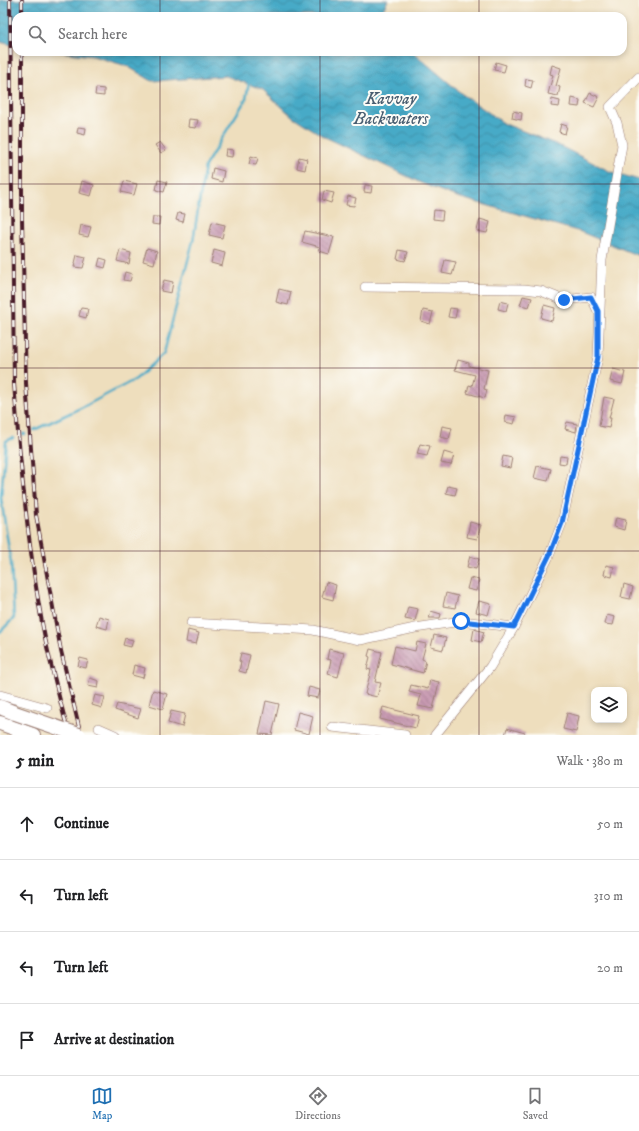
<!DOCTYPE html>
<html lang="en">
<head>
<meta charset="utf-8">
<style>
	:root { --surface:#fff; --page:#f2f2f2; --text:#202124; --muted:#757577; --line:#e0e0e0; --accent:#1f6fb2 }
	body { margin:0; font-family:"IM FELL DW Pica",serif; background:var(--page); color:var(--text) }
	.controls { position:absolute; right:12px; bottom:12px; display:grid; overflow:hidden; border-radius:8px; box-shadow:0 2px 6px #0003 }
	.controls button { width:36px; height:36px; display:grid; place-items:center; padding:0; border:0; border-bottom:1px solid var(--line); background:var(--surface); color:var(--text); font:20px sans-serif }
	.stop { position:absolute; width:12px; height:12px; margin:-9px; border:3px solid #1a73e8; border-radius:50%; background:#fff }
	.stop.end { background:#1a73e8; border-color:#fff; box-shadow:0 1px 4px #0008 }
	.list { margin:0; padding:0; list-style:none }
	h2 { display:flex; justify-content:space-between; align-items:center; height:52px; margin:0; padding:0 16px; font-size:17px }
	h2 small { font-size:13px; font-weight:400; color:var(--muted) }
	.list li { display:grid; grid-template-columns:26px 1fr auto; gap:12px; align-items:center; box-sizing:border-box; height:72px; padding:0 16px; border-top:1px solid var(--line) }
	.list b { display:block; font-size:15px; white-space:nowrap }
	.list em { font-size:13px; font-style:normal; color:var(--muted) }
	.icon { flex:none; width:22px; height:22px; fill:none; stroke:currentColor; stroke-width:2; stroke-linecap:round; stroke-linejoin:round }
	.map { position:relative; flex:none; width:639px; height:735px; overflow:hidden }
	.search { position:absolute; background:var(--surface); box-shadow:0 2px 6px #0003; left:12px; right:12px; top:12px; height:44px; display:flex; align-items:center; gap:10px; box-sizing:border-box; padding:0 14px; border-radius:12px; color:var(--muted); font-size:15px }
	.sheet { height:340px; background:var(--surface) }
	nav { display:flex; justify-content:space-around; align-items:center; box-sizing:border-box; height:56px; border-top:1px solid var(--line); background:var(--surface); font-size:11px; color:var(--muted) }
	nav a { display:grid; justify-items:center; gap:2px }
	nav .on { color:var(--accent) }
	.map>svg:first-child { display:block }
	.water { fill:url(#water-waves); stroke:#486479 }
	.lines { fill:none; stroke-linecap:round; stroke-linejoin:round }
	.stream { stroke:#47aac7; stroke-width:2.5 }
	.building { fill:url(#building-back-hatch) }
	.minor-casing { stroke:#9c7e74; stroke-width:10 }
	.highway-casing { stroke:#9c7e74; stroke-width:16 }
	.minor { stroke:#fff; stroke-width:9 }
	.highway { stroke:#fff; stroke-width:14 }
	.rail-casing { stroke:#4a1f2b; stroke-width:4 }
	.rail { stroke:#fdfcf7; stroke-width:2.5; stroke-dasharray:8; stroke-linecap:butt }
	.highway-bridge-casing { stroke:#9c7e74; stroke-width:16; stroke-linecap:butt }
	.highway-bridge { stroke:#fff; stroke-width:14 }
	.route { stroke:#1a73e8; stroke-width:5 }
	.grid { fill:none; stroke:#4a1f2b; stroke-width:1; stroke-opacity:0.55 }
	.labels { text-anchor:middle; stroke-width:4; stroke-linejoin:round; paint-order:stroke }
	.water-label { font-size:17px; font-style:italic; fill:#495e71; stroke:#fdfcf7 }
</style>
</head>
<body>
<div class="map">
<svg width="639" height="735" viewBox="0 0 639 735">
	<defs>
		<pattern id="water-waves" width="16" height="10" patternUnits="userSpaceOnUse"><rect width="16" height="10" fill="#47aac7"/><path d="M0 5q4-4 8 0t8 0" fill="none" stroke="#3d8aa2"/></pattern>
		<pattern id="building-back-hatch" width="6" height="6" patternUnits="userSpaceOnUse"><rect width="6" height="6" fill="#c79ab1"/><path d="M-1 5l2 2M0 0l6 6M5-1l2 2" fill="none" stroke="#a47d90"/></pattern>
	</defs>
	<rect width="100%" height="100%" fill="#fdfcf7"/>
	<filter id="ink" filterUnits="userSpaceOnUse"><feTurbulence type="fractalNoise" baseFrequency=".025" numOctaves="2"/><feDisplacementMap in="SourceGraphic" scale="8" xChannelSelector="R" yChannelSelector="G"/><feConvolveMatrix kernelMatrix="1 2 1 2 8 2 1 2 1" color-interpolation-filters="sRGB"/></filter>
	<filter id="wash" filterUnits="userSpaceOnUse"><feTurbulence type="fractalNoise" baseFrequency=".012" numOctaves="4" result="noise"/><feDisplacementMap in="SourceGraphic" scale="16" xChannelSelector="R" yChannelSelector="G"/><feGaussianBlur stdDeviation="0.9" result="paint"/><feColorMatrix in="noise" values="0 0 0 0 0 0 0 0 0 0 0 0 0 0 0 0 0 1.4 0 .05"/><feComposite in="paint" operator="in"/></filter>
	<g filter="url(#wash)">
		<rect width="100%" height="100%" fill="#eedebd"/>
		<path class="water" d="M0 0H388L380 16H16V46L0 42Z
			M60 52H413L462 94 505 124 558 145 609 171 639 180V256L581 232 454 196 421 183 323 136 292 116 262 89 226 76 152 81 127 66 93 56Z"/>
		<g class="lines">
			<path class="stream" d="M34 430 85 406 136 379 164 353 193 241 205 166 246 99 249 82
				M23 434H25
				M0 632 14 618 11 563 1 498 6 441 13 438"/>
		</g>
		<g id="blocks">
			<path class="building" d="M496 62 506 65 504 72 494 70Z
				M552 65 561 68 556 86 560 87 558 96 548 94 553 75 550 74Z
				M526 79 533 80 531 88 525 86Z
				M96 88 104 89V96L95 95Z
				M590 93 599 97 594 107 585 103Z
				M572 98 580 100 579 107 571 106Z
				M552 99 560 101 559 107 551 106Z
				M513 111 522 113 521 120 512 118Z
				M189 119 198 120 196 128 188 127Z
				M561 124 567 126 565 134 559 132Z
				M78 127 86 128 85 135 77 133Z
				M160 142 166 150 161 153 155 145Z
				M226 149 233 150 232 157 225 156Z
				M251 156 258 158 256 165 249 164Z
				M299 157 307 159 305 170 297 168Z
				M213 168 224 171 222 182 211 179Z
				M158 180 167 182 164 192 156 190Z
				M82 181 94 185 91 196 79 193Z
				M124 181 137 184 134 195 121 192Z
				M365 185 372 186 371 193 364 192Z
				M324 191 334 193 331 203 322 200Z
				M348 196 356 198 354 206 346 205Z
				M434 210 443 211 442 220 433 219Z
				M178 213 185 214 183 222 176 220Z
				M153 217H160L159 225 152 224Z
				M480 219 490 222 487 233 477 231Z
				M212 222 225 225 222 238 209 235Z
				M81 225 91 227 88 237 79 235Z
				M305 231 334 237 329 254 319 251 320 247 302 242Z
				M147 248 157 251 154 264 143 261Z
				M120 250 131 253 129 264 117 261Z
				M214 250 225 253 222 266 211 263Z
				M399 250 408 252 405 261 397 259Z
				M77 255 86 257 83 268 74 267Z
				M100 258 107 260 105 268 98 266Z
				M445 260 456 262 452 275 442 273Z
				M125 272 132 274 130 281 123 280Z
				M164 280 173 282 171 293 161 291Z
				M279 289 291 292 288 305 276 302Z
				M523 296 532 298 529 307 520 305Z
				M500 301 508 303 506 311 498 309Z
				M544 305 555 308 552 321 541 318Z
				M81 308 88 309 86 318 79 316Z
				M450 308 457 309 455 318 448 317Z
				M423 310 433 312 430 324 421 321Z
				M458 360 469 363V366L488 370 484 389 487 390 485 398 467 393 469 385 472 386 475 375 455 370Z
				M613 369 625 372 622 384 610 381Z
				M604 397 614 399 609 418H611L609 428 599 426Z
				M506 415 516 417 514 424 505 422Z
				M567 422 577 424 576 432 565 429Z
				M442 426 452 428 449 439 440 437Z
				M420 444 430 446 427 456 417 454Z
				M444 452 454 455 451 465 441 463Z
				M503 456 512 458 510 468 501 466Z
				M560 456 567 457 566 464 559 463Z
				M537 466 551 469 548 481 534 478Z
				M448 486 457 488 455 495 446 493Z
				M616 518 626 520 624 530 614 527Z
				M470 522 481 525 477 539 467 537Z
				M470 556 479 559 476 569 467 567Z
				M606 565 614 567 612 577 604 575Z
				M470 578 479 580 476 591 467 589Z
				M326 582 336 585 333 600 322 597Z
				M624 584 633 587 630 599 621 597Z
				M446 593 458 596 455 608 443 606Z
				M479 601 491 604 488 615 476 612Z
				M408 607 418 609 415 621 405 619Z
				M431 611 441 614 440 618H429Z
				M607 615 615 617 613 625 605 624Z
				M99 616 109 619 107 629 96 626Z
				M474 629 484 632 481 642 472 640Z
				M188 630 199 633 196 644 186 642Z
				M434 635 446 638 443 650 431 647Z
				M125 638 133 640 131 647 123 645Z
				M417 642 426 644 422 659 426 661 423 673 391 664 395 646 415 651Z
				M329 649 344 653 338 677 328 674 331 660 327 659Z
				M370 649 382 652 375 682 381 683 377 697 365 694 371 670 367 669 370 657 368 656Z
				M241 653 250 655 246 673 239 671 241 662 239 661Z
				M80 658 88 660 86 668 78 666Z
				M134 665 145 668 143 678 132 675Z
				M90 678 99 681 98 688 88 686Z
				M430 680 439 682 433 709 418 706 421 695 409 692 411 685 428 689Z
				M309 687 320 690 318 698 307 696Z
				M153 690 167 694 163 709 149 705Z
				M95 695 105 697 102 708 92 705Z
				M266 701 279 704 272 735 259 734Z
				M117 704 141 709 138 718 115 710Z
				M383 707 419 716 416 728 380 719Z
				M171 711 185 714 182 727 168 723Z
				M298 712 313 716 309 734 294 730Z
				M567 713 579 716 576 732 563 729Z
				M507 728 525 733V735H505Z"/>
		</g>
	</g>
	<g filter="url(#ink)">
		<use href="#blocks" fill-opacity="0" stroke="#9c7e74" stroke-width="1"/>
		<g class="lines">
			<defs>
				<path id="minor" d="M365 287 524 289 541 291 564 300 591 297 598 311
					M191 623 313 630 360 640 415 628 461 621 514 627
					M0 695 47 708
					M332 727 405 735
					M99 728 115 735
					M435 735 490 667 514 627 549 556 562 523 598 357 602 260 622 145 617 123 610 107 639 77"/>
				<path id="highway" d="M0 707 15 713
					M0 723 33 735"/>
			</defs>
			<use href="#minor" class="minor-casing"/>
			<use href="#highway" class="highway-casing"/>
			<use href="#minor" class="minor"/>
			<use href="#highway" class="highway"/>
			<defs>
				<path id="rail" d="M10 0 14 383C20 465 28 547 43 628 50 664 60 700 69 735
					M22 0V16
					M22 52V219L26 383 36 515 61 651 81 735"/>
			</defs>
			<use href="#rail" class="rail-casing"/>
			<use href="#rail" class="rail"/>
			<defs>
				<path id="highway-bridge" d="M15 713 79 735"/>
			</defs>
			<use href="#highway-bridge" class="highway-bridge-casing"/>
			<use href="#highway-bridge" class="highway-bridge"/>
		</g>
	</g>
	<g class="lines" filter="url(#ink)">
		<path class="route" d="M461 621 514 627 549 556 562 523 598 357V311L591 297 564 300"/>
	</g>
	<path class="grid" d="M160 0V16M320 0V16M479 0V16M160 52V735M320 52V735M479 52V735M0 184H639M0 368H639M0 551H639"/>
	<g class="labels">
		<g class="water-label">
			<text x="391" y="104">Kavvay<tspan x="391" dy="20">Backwaters</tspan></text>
		</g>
	</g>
</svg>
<div class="controls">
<button><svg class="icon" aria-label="layers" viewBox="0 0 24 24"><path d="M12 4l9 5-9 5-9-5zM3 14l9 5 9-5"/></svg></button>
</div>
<div class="stop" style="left:461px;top:621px"></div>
<div class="stop end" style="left:564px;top:300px"></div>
<div class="search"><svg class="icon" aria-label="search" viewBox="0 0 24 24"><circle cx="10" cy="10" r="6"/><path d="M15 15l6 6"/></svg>Search here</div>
</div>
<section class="sheet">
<h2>5 min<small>Walk · 380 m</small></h2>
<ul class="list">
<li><svg class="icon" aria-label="ahead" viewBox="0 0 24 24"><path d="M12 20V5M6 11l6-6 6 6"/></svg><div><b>Continue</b></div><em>50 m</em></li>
<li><svg class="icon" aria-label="left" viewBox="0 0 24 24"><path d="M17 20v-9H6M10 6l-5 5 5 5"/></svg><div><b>Turn left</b></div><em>310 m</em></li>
<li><svg class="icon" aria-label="left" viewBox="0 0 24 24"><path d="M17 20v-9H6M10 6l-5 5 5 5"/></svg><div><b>Turn left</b></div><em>20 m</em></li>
<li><svg class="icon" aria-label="arrive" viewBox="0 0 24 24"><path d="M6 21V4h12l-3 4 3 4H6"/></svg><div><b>Arrive at destination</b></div></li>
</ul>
</section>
<nav>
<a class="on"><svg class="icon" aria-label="map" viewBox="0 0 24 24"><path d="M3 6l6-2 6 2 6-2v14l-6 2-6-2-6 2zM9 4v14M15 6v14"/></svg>Map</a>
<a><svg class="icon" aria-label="directions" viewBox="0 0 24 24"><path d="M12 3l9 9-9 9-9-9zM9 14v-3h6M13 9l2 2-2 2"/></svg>Directions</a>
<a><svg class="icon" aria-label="saved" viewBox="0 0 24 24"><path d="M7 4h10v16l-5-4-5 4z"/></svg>Saved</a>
</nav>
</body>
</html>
